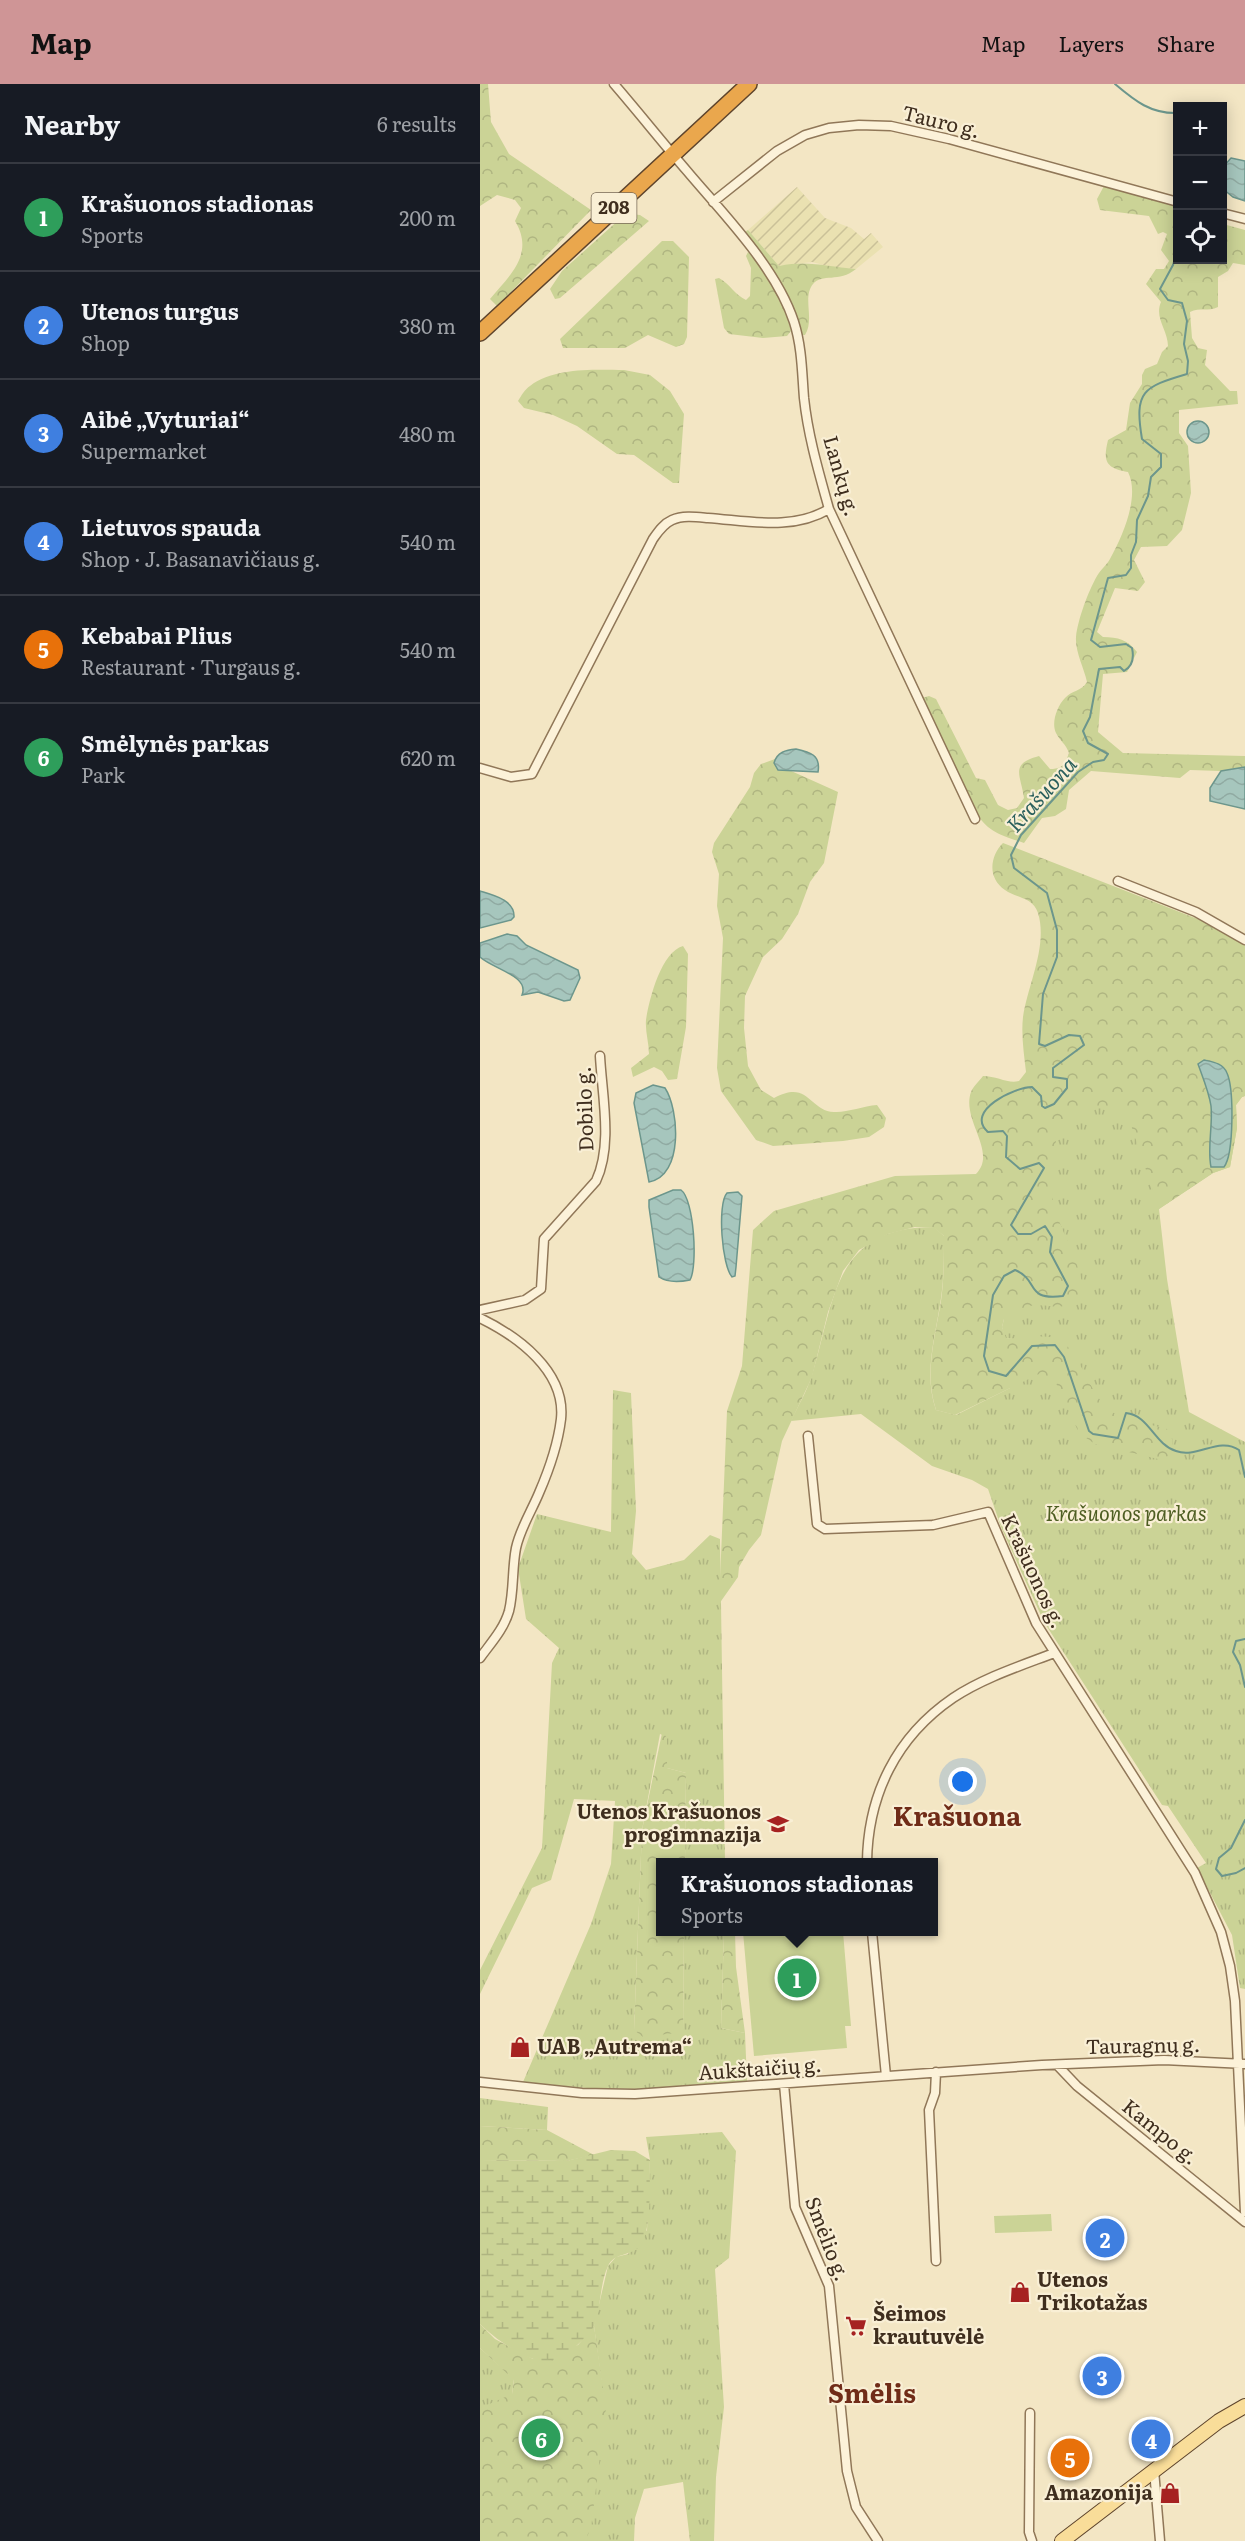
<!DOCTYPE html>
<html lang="en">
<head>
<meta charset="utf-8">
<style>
	:root { --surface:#171b24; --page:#20242c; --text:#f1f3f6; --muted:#9ea1a6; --line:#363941; --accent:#cf9596 }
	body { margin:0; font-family:Literata,serif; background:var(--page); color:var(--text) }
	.controls { position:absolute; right:18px; top:18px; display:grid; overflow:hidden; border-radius:0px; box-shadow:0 3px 15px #0003 }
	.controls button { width:54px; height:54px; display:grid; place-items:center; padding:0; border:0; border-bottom:2px solid var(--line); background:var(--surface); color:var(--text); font:30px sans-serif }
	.you { position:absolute; left:483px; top:1698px; width:21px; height:21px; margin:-15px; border:4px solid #fff; border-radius:50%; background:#1a73e8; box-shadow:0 0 0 9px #1a73e833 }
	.badge { display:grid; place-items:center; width:39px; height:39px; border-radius:50%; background:var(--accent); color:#fff; font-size:20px; font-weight:700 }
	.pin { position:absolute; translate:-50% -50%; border:3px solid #fff; box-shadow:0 2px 6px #0006 }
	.popup { position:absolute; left:176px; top:1774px; width:282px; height:78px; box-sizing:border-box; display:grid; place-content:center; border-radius:0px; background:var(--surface); filter:drop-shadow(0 2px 4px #0005); font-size:20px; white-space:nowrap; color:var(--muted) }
	.popup b { font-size:22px; color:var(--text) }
	.popup::after { content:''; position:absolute; left:50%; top:100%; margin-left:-12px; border:12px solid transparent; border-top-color:var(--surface) }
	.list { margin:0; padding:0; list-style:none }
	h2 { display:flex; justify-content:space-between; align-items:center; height:78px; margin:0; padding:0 24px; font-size:26px }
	h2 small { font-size:20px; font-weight:400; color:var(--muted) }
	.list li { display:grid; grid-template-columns:39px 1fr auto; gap:18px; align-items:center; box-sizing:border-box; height:108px; padding:0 24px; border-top:2px solid var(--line) }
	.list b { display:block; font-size:22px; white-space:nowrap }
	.list p { margin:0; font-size:20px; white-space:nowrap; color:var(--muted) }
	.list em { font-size:20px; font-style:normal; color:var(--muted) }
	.icon { flex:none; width:33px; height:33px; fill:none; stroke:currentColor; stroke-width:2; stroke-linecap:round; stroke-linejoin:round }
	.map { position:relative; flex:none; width:765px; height:2457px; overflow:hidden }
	header { display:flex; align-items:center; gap:36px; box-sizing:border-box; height:84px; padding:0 30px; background:var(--accent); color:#111 }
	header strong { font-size:28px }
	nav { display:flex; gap:33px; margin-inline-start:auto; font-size:21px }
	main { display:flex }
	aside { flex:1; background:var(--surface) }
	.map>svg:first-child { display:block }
	.farmland { fill:url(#farmland-furrows) }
	.grass { fill:url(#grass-tufts) }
	.forest { fill:url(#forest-crowns); fill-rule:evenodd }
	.wetland { fill:url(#wetland-marsh) }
	.pitch { fill:#cbd396 }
	.water { fill:url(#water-waves); stroke:#6c968c; stroke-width:1.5 }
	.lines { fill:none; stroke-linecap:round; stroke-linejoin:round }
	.stream { stroke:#6c968c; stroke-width:2 }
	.street-casing { stroke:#907758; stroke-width:11 }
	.primary-casing { stroke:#5e442c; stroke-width:16 }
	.highway-casing { stroke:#5e442c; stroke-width:18 }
	.street { stroke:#fcf2d9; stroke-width:8 }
	.primary { stroke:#f9dd99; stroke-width:14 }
	.highway { stroke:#eaa74d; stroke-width:15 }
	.labels { text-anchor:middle; stroke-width:4.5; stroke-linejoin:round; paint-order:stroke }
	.shield { fill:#f9efd5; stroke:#776855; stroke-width:1.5 }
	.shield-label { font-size:18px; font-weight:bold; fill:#3f2e1e }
	.street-label { font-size:20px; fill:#3f2e1e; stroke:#f9efd5 }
	.park-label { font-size:20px; font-style:italic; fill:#4e5e22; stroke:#f9efd5 }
	.poi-label { font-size:20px; font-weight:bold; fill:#3f2e1e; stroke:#f9efd5; text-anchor:start }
	.water-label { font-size:21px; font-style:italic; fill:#2b605d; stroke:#f9efd5 }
	.district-label { font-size:26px; font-weight:bold; fill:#702c18; stroke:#f9efd5 }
</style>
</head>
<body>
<header>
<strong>Map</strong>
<nav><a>Map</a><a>Layers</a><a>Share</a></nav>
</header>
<main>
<aside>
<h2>Nearby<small>6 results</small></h2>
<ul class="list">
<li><span class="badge" style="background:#2e9e5b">1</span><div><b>Krašuonos stadionas</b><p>Sports</p></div><em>200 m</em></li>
<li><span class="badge" style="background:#3f7fe0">2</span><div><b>Utenos turgus</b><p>Shop</p></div><em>380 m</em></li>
<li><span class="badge" style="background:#3f7fe0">3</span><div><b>Aibė „Vyturiai“</b><p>Supermarket</p></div><em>480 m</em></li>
<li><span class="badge" style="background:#3f7fe0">4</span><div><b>Lietuvos spauda</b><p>Shop · J. Basanavičiaus g.</p></div><em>540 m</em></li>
<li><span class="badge" style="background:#e8710a">5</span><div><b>Kebabai Plius</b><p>Restaurant · Turgaus g.</p></div><em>540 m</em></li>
<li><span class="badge" style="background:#2e9e5b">6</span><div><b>Smėlynės parkas</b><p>Park</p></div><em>620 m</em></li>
</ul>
</aside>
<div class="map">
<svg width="765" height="2457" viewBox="0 0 765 2457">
	<defs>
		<pattern id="farmland-furrows" width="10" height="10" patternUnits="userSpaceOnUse" patternTransform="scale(1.5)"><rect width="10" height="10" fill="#eae1b1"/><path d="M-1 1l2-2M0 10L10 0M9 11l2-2" fill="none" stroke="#cac198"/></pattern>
		<pattern id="grass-tufts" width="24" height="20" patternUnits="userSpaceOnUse" patternTransform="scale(1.5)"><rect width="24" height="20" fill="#cbd396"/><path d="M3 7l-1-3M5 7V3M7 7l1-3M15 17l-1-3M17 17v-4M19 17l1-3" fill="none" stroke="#afb581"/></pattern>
		<pattern id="forest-crowns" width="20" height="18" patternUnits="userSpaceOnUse" patternTransform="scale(1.5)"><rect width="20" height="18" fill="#cbd396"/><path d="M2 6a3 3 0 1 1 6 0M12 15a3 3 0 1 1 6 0" fill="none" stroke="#afb581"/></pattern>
		<pattern id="wetland-marsh" width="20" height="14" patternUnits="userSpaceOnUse" patternTransform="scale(1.5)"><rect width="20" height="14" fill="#cbd396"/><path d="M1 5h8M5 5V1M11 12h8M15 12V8" fill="none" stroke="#afb581"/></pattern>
		<pattern id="water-waves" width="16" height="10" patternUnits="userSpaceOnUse" patternTransform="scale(1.5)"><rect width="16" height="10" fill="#a6c6bd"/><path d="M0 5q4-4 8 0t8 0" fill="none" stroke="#90aaa2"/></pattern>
	</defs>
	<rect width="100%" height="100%" fill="#f3e6c4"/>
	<path class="farmland" d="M317 103 345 134 371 144 384 155 391 149 403 163 376 185 351 183 332 178 299 182 268 146Z"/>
	<path class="grass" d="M765 861V1012L762 1013 756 1021 757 1044 750 1083 733 1089 679 1125 687 1195 709 1328 765 1358V1905L760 1904 752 1851 717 1784 726 1779 688 1722 682 1721 564 1538 521 1443 508 1405 492 1396 452 1382 381 1330 311 1337C318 1322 327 1307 332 1291 355 1216 353 1143 454 1143L464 1152C464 1173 464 1193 461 1214 456 1251 443 1289 456 1326L476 1331 530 1304 533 1255 525 1254 522 1243 524 1235 525 1097Z
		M133 1306 151 1309 156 1427 152 1470 166 1486 204 1476 230 1451 240 1455 245 1778H205L206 1689 187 1684V1653L180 1650 162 1746 154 1945 203 1948 204 1848H244L241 1944 265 1949 267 1997 158 2005 107 2004 43 1998 111 1840 131 1780 135 1717 94 1715 71 1796 52 1804 0 1910V1886L62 1764 72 1579 79 1564 46 1535 38 1484 57 1430 131 1448Z
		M0 2014 68 2023 67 2046 0 2042Z
		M242 2048 256 2067 249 2174 235 2185 244 2323 236 2393 234 2457H210L203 2398 164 2405 155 2434 154 2457H0V2264L34 2295 32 2310 125 2323 114 2242 128 2182 136 2173 148 2170 167 2146 170 2076 166 2053Z"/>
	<path class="forest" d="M0 0H8L11 38 29 70 111 126 17 222 10 215C30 191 55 170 35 137L41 124 35 116 17 111 0 122Z
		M624 102 697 122 698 176H742L743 140 765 146V181L753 179 748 187 738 193V223C728 228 720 223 710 228L712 254 718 264 727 266 725 281 750 307H757L758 320 699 326V349L708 362 711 409 702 446 687 462 661 463 654 476 665 498 658 507 635 504 617 548 623 553C638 553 648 556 657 568L647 588 623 590 618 648 643 669 765 672V683L741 687 710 686 700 694 611 687 589 706 586 725 575 732 562 734 544 759C518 750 509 749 493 725L442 614 449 612 456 615 496 694 505 696 518 721 528 726 537 724 544 714C541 691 529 680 559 672L570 685C583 685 585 680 589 669 586 660 580 657 576 649 571 639 577 622 585 614 592 606 601 608 607 598 604 584 595 568 596 553 598 535 608 508 617 492 621 485 628 480 631 473 643 451 660 412 648 388 625 384 623 377 628 356L646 346 650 319 662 300V291L665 285 677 280 682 268 688 262C688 246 674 234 681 218L666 200 676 185H684L689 177 681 166 687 150 683 148 678 150 669 132 620 126 617 115Z
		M150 130 160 131 169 137 80 214 75 215 70 205 82 187 142 133Z
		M268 146 299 182C329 176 347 183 376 185 359 199 342 189 333 200 322 214 335 235 325 251H321C310 205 291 185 261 150Z
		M182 157H193L209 173 207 253 204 260 196 263 168 251 145 264H83L80 255Z
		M268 168C288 190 305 218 311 247L307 252 283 254 249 250 244 244 235 195 239 194C250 200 255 211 266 216L270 212 271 184 266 172Z
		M144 286 170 291 190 307 204 330 199 399H193L154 371 137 370 97 342 73 331 44 324 38 317C41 312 45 305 50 302 75 283 115 286 144 286Z
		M295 675 298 686H309L358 708 344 779 330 798 318 830 302 855 283 873 265 912 264 944 268 982 281 1006 294 1014C329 995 329 1027 354 1028 366 1029 383 1022 397 1021L406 1034 404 1043 389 1053 363 1057 293 1062 276 1056 241 1007 237 984 243 854 237 822 239 790 232 768 234 759 270 703 274 689 281 680Z
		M523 759 733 841 765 861V1012L762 1013 756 1021 757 1044 750 1083 733 1089 679 1125 647 1029C639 1027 628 1023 620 1023 583 1025 573 1054 572 1085 572 1097 571 1111 574 1122 582 1151 600 1176 603 1206 582 1233 577 1218 549 1222 541 1223 532 1231 524 1235L522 1243 526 1254C541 1256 567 1248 581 1257 600 1269 609 1308 629 1326 639 1334 673 1341 687 1345L692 1355V1371L678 1375 615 1360 599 1349 576 1299 559 1290 475 1331 456 1326C444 1290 455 1253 461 1217 464 1195 464 1174 464 1152L453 1143H435L408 1150 379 1166 363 1187 348 1228 332 1293 302 1357 281 1451 269 1466 259 1483 258 1493 239 1520 247 1327 262 1282 273 1146 294 1127 415 1092 496 1090C518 1068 481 1036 491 1008 493 1003 499 997 503 992 517 992 528 1000 539 997L546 988C544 970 541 951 543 933 548 900 568 862 558 829 553 813 536 814 525 806 507 794 510 772 523 759ZM719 980 747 990 752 1038 729 1073C736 1040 728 1011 719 980Z
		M203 862 208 870 206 943 197 995 188 996 182 987 174 983 153 993 151 984 169 970C169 959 165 947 166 936 169 916 181 868 203 862Z
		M182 1649 187 1653V1684L206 1689 205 1778H180V1848H204L203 1948 163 1953 154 1946 162 1746Z
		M244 1848H255L256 1883 265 1949 241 1944Z
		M0 2042 67 2046 114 2071 86 2077 0 2076Z
		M0 2240 15 2255 53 2275 98 2261 114 2242 126 2324 111 2444 105 2457H0V2324L32 2310 34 2296 0 2264Z"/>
	<path class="wetland" d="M131 2066 155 2067 170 2076C169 2095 173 2152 158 2164 149 2172 134 2169 128 2182 120 2199 121 2222 115 2240 112 2248 101 2258 94 2264 87 2270 80 2275 71 2277 50 2281 14 2254 0 2240V2076L86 2077Z"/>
	<path class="pitch" d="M263 1848H363L371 1942H365L367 1964 274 1972Z
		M571 2130 572 2147 515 2149 514 2132Z"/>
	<path class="water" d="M751 74 765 77V117L753 113 743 105V83Z
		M707 348a11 11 0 1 1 22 0a11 11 0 1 1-22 0Z
		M316 665C330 668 341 671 338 688L298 686 294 679C297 668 306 666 316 665Z
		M765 683V725L730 717V704L741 687Z
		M0 807C13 811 35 816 34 833L31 836 0 844Z
		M27 850 37 852 46 861 98 886 100 894 90 916 84 917 58 908 42 911C50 892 13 885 0 873V859Z
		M724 976C733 978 743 979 747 989 754 1005 754 1070 744 1083H731C727 1064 733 1042 731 1022 729 1008 723 994 718 980Z
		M173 1001 185 1004C199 1025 204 1092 169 1098L154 1019 156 1009Z
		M193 1106H201C214 1115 218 1182 210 1196 200 1198 188 1199 179 1193L169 1123V1116Z
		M258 1108 262 1112 256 1183 255 1192 252 1193C242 1182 237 1120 247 1109Z"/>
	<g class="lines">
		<path class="stream" d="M635 0C655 17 671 30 698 29
			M698 165 693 181 680 205 688 216 702 219 707 237 704 260 708 277 707 290C663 303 654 307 662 355L681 370V383L671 393 668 412 657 436 656 458 651 471V484L646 491 628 494 611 556 620 563 646 560 652 564C654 573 653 582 644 587L640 583 619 585 610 633 603 647 608 659 628 670 624 676 613 678 598 688 541 751 531 771 534 784 567 809 577 846V873L563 910 559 960 565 962 589 951 600 952 604 961 573 984V993L587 995V1004L574 1020 565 1024 562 1022 561 1012 552 1003C535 1003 484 1027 508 1048L523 1047 527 1052 526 1073 540 1085 559 1079 564 1084 531 1141 538 1150H551L565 1142 572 1153 570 1168 588 1202 583 1212C544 1217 560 1196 535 1186L524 1192 513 1211 504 1272 509 1287 526 1292 552 1262 575 1261 584 1273 609 1347 613 1350 638 1354 646 1329C669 1331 674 1360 696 1367 717 1375 739 1352 759 1366L765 1393
			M765 1555 756 1557 753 1568 760 1581 765 1603
			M765 1736 751 1764 739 1774 736 1785 742 1792 756 1789 765 1784"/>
		<defs>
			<path id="street" d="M134 0C159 29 182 58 207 87 244 131 296 183 314 238 322 263 322 289 324 314 328 352 339 389 349 425L495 735
				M233 118 297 67 325 51 349 44 379 41 411 42 469 55 698 118
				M742 129 765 135
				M0 684 31 693 52 690 173 455C178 448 183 440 192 436 203 431 217 433 228 434 270 437 312 447 349 425
				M638 797 716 828 765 856
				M0 1226 45 1216 61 1205 64 1155 116 1097C133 1061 122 1011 120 972
				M0 1234C37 1252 86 1287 81 1335 78 1360 69 1386 59 1409 52 1426 40 1445 36 1464 32 1484 34 1507 29 1527 24 1545 10 1560 0 1574
				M328 1352 337 1440 345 1445 453 1441 508 1428 556 1539 715 1789 741 1848 750 1882 755 1917 765 2128
				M387 1778C388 1711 416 1653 473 1614 503 1594 540 1582 574 1569
				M392 1848 406 1992
				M577 1981 597 2002 765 2138
				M456 1988 455 2009 449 2026 456 2177
				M0 1998 102 2009 155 2010 562 1981 684 1976 765 1980
				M304 2000 315 2123 349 2202 367 2387 376 2423 398 2457
				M550 2329 549 2448 552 2457
				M674 2386 680 2457"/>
			<path id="primary" d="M582 2457 739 2337 765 2322"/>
			<path id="highway" d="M0 249 269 0"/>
		</defs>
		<use href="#street" class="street-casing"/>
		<use href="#primary" class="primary-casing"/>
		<use href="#highway" class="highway-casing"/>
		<use href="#street" class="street"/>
		<use href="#primary" class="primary"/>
		<use href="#highway" class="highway"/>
	</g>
	<defs>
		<symbol id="school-bare" viewBox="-9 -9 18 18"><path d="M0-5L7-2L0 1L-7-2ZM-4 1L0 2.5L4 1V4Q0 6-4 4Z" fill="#a62221" stroke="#f9efd5" stroke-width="2.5" paint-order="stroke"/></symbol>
		<symbol id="shop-bare" viewBox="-9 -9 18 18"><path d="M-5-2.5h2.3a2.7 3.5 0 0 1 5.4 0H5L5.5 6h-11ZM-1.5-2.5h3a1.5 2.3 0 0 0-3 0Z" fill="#a62221" stroke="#f9efd5" stroke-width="2.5" paint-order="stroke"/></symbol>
		<symbol id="supermarket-bare" viewBox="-9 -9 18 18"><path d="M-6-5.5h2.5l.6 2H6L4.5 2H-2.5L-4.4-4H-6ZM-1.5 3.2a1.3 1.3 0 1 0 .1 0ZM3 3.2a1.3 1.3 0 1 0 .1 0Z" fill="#a62221" stroke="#f9efd5" stroke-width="2.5" paint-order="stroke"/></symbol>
	</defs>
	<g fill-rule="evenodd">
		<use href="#school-bare" x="283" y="1725" width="30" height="30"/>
		<use href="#shop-bare" x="25" y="1948" width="30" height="30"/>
		<use href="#shop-bare" x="525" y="2193" width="30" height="30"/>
		<use href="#supermarket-bare" x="361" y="2227" width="30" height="30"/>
		<use href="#shop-bare" x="675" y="2394" width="30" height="30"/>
	</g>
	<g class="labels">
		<rect class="shield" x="111.5" y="109" width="45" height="30" rx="4.5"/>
		<g class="shield-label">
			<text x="134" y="130">208</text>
		</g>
		<g class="street-label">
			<text transform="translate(461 38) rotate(14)" y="7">Tauro g.</text>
			<text transform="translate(361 392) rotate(74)" y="7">Lankų g.</text>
			<text transform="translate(105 1025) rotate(-92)" y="7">Dobilo g.</text>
			<text transform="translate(553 1487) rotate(65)" y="7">Krašuonos g.</text>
			<text transform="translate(663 1962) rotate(-1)" y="7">Tauragnų g.</text>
			<text transform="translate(280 1985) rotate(-4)" y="7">Aukštaičių g.</text>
			<text transform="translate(680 2048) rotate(39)" y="7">Kampo g.</text>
			<text transform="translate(347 2155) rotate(69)" y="7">Smėlio g.</text>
		</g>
		<g class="park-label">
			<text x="646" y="1437">Krašuonos parkas</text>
		</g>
		<g class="poi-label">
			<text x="281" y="1735" text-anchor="end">Utenos Krašuonos<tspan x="281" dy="23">progimnazija</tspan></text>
			<text x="57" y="1970">UAB „Autrema“</text>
			<text x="557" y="2203">Utenos<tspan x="557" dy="23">Trikotažas</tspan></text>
			<text x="393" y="2237">Šeimos<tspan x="393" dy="23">krautuvėlė</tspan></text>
			<text x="673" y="2416" text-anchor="end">Amazonija</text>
		</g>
		<g class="water-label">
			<text transform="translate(562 711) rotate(-48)" y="7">Krašuona</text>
		</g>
		<g class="district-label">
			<text x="477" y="1742">Krašuona</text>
			<text x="392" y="2319">Smėlis</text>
		</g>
	</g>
</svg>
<div class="controls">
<button>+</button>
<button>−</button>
<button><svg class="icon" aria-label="locate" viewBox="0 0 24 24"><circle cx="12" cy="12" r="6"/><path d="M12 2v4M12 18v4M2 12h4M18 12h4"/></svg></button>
</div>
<div class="you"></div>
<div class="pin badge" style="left:317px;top:1894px;background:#2e9e5b">1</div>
<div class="popup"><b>Krašuonos stadionas</b>Sports</div>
<div class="pin badge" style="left:625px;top:2154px;background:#3f7fe0">2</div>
<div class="pin badge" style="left:622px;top:2292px;background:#3f7fe0">3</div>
<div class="pin badge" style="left:671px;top:2355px;background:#3f7fe0">4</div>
<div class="pin badge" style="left:590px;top:2374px;background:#e8710a">5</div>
<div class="pin badge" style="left:61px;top:2354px;background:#2e9e5b">6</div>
</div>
</main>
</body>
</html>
